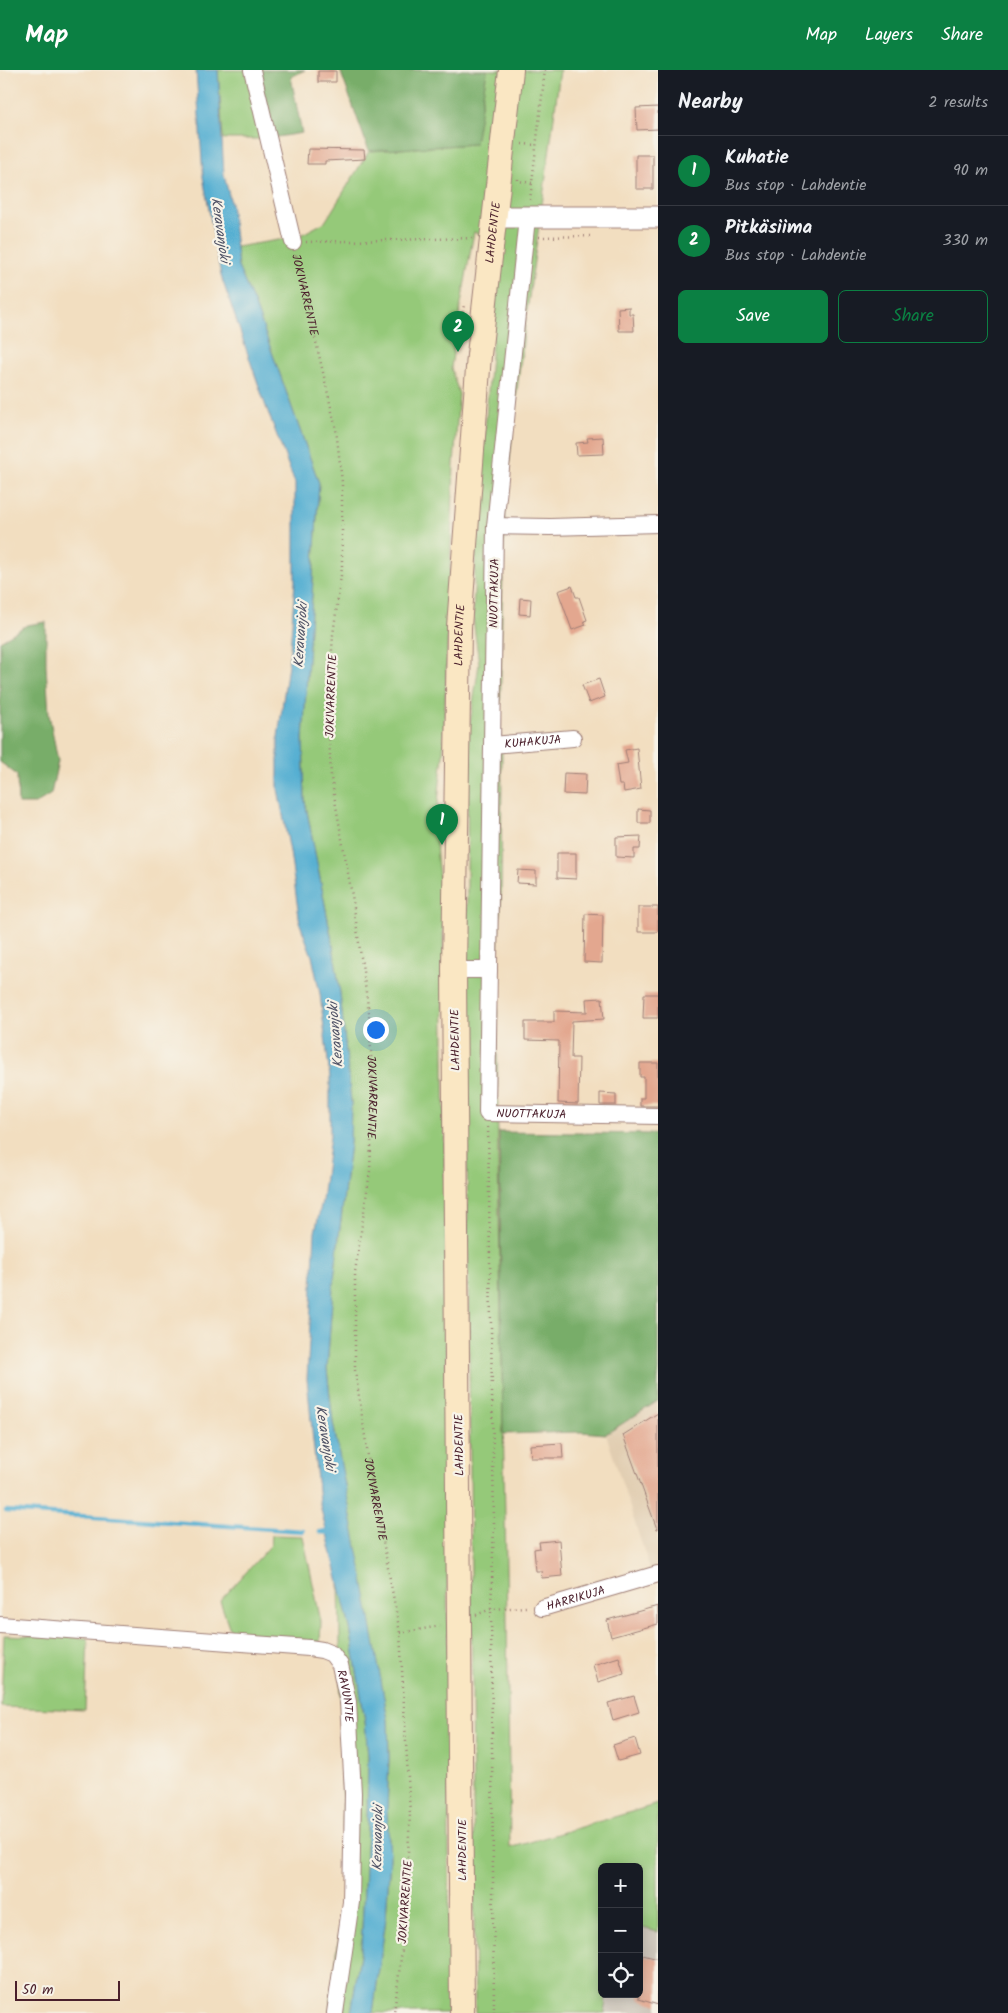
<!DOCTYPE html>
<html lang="en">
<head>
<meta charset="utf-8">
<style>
	:root { --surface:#171b24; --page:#20242c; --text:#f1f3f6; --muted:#9ea1a6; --line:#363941; --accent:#0b8043 }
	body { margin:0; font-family:Kalam,sans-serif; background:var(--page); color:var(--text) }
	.controls { position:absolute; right:15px; bottom:15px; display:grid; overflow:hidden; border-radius:8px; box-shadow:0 2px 12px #0003 }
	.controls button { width:45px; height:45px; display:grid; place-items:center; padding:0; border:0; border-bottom:1px solid var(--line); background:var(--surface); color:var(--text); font:25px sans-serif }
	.scale { position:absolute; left:15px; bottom:12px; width:105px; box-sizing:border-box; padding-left:5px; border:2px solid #4a1f2b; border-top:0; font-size:14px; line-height:18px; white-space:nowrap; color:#4a1f2b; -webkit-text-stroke:4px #f7f3e8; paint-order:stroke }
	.you { position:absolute; left:375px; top:959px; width:18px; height:18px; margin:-12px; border:4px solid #fff; border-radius:50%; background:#1a73e8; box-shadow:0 0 0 8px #1a73e833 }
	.badge { display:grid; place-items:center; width:32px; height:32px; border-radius:50%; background:var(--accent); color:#fff; font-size:16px; font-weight:700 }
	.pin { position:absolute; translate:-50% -41px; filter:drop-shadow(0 1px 2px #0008) }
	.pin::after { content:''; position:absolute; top:26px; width:18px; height:15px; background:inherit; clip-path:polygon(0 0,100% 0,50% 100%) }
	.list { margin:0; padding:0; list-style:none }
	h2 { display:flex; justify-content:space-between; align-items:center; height:65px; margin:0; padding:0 20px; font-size:21px }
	h2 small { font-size:16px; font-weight:400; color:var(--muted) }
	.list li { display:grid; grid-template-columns:32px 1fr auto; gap:15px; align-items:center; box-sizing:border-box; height:70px; padding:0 20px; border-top:1px solid var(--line) }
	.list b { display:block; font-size:19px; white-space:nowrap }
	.list p { margin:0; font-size:16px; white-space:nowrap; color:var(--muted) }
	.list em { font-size:16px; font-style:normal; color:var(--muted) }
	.actions { display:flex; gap:10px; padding:15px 20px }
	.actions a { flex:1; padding:11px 0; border:1px solid var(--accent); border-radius:8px; text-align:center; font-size:18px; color:var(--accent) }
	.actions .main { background:var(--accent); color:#fff }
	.icon { flex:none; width:28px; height:28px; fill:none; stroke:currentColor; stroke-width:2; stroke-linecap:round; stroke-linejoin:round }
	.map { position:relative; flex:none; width:658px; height:1943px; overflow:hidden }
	header { display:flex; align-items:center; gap:30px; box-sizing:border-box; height:70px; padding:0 25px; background:var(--accent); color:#fff }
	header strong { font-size:24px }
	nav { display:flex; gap:28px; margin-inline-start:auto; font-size:18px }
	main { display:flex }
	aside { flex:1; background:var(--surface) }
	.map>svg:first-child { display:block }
	.built { fill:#e1cdb1 }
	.industrial { fill:#cbc3b8 }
	.green { fill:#95c979; stroke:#707452 }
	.forest { fill:#78ad69; stroke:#61664a }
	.water { fill:#54afd2; stroke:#4f677e }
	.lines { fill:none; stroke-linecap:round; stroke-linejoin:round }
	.stream { stroke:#54afd2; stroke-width:4.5 }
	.building { fill:#e3a78f }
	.minor-casing { stroke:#9e7e76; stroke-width:18 }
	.tertiary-casing { stroke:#9e7e76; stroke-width:23 }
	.secondary-casing { stroke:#9e7e76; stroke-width:26 }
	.path { stroke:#9e7e76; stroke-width:2.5; stroke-dasharray:1 4; stroke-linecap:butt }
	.minor { stroke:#fff; stroke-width:16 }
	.tertiary { stroke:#fff; stroke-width:21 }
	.secondary { stroke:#fae7c3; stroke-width:24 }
	.labels { text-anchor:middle; stroke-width:4.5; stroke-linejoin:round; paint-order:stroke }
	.street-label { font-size:12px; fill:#4a1f2b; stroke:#f7f3e8 }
	.water-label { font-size:14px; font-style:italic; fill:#4e5165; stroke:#f7f3e8 }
</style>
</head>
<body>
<header>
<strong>Map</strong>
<nav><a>Map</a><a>Layers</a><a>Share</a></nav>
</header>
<main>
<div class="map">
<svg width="658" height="1943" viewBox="0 0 658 1943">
	<rect width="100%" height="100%" fill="#f7f3e8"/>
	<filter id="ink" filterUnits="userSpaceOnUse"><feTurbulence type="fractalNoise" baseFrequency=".02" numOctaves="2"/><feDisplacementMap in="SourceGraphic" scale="10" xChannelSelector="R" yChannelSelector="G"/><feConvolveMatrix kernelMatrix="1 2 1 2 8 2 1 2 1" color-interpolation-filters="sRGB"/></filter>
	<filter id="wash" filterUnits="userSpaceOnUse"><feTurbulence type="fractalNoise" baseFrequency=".0096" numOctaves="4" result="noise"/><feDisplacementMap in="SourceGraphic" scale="20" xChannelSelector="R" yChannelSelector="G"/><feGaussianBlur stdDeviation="1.12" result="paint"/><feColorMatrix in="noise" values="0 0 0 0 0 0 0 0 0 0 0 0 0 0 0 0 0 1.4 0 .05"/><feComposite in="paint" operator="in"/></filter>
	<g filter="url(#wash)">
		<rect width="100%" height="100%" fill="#f2dec0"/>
		<path class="built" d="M658 1331V1497L650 1499 606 1364Z"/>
		<path class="industrial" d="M639 1857 658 1862V1943H605L606 1924H639Z"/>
		<path class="green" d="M218 0H257L265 69H223Z
			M487 0H560C544 132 521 264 509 397 501 484 502 573 500 660L502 683 501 831 497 889 498 1092 507 1548 510 1778 658 1734V1862L639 1857V1797H602V1924H606L605 1943H475L466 954 468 666 479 594 473 548 474 519 477 460 500 173 474 162 457 256 451 298 459 324 454 394 443 686C438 730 431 780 443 824L450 1943H373L386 1848 390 1787 387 1741 389 1687 388 1650 333 1353 327 1299 333 1217 350 1073 351 1032 340 923 333 876 305 731 303 669 319 413 255 235 238 197 236 177 297 167 325 152 369 81 474 74Z
			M272 1465 303 1466 321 1552 320 1572 232 1565 220 1531 271 1475Z
			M339 1508 350 1558 365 1651 368 1686 367 1759 361 1879 351 1943H329L344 1828Z
			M4 1565 88 1568 85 1640 1 1637Z"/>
		<path class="forest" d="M257 0H305L291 7 302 63 271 68Z
			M340 0H487L475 74 369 81Z
			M46 552V596L49 644 58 691 51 724 35 734H18L17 705 0 692V571L27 555Z
			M499 1062 658 1064V1331L606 1364 581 1362 503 1364Z"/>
		<path class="water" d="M196 0H218L224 105 231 133 238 197 255 235 319 413 303 669 305 731 333 876 340 923 351 1032 350 1073 333 1217 327 1299 333 1353 362 1503 388 1650 389 1687 387 1741 390 1787 386 1848 373 1943H351L361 1879 367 1759 368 1686 365 1651 350 1558 319 1431 307 1309 315 1162 322 1131 330 1066V1008L320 924 312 886 300 854 290 782 278 719V667L290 580 295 512V413L265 334 221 206 203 107Z"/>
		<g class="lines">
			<path class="stream" d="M6 1441 303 1461
				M320 1462 331 1463"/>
		</g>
		<g id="blocks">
			<path class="building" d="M318 1H336V12H318Z
				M658 37V59L637 60 636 38Z
				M308 79 364 80 365 89 325 91V94H307Z
				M636 85H653V119H636Z
				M629 237V244H633L634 261H619L618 238Z
				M603 367 604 384 577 385 576 373 588 372 587 368Z
				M572 516 576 527H579L587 550 584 551 586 555 572 560 558 521Z
				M520 528 531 529 530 545 519 544Z
				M599 609 605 627 589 633 582 615Z
				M637 678 641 719 624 722 623 715H619L616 695 628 693 625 680Z
				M564 703 586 704 585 725 563 724Z
				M638 739 650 740V753H638Z
				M641 766 640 779H634V788L616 787V767Z
				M557 783H576V809L557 808Z
				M518 800 536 801V814L517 813Z
				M638 837H658V862H638Z
				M585 844 603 845 602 893 584 892Z
				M644 924H658V948H643Z
				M602 928 604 949 572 951 571 988H579L578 1034 558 1033 559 971 525 970V952H554V941L587 942 586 929Z
				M640 993H658V1036H640V1028H644V1007H640Z
				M600 1023 616 1024V1035H600Z
				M658 1343V1459H657L623 1365Z
				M562 1373 563 1388H531L530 1375Z
				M559 1470 562 1506 542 1508 541 1501H536L534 1479 540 1478 539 1472Z
				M658 1536V1554L611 1567 607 1550Z
				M619 1587 624 1604 598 1612 593 1595Z
				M634 1626 639 1642 613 1650 608 1633Z
				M635 1668 640 1685 618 1691 613 1675Z
				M643 1885 658 1889V1935L639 1929V1898Z"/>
		</g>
	</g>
	<g filter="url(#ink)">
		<use href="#blocks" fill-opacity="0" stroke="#9e7e76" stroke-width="1"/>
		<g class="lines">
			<defs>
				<g id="minor">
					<path d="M252 0 293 172"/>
					<path id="s2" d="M527 148 495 456 487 1043 658 1046"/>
					<path d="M495 456 550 457 658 454"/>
					<path id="s3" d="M492 675 573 668"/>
					<path d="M454 900H489"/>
					<path id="s4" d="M542 1538 658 1504"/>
					<path id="s5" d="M0 1555 309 1578 322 1580 332 1584 340 1595 348 1632 353 1723 351 1832 335 1943"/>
				</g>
				<path id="tertiary" d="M494 147H658"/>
				<g id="secondary">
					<path id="s6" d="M462 1943 454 900 459 557 479 285 511 0"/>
				</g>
			</defs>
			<use href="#minor" class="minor-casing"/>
			<use href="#tertiary" class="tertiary-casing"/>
			<use href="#secondary" class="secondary-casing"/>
			<g class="path">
				<path d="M522 74 536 75"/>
				<path d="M518 109V111L532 113"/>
				<path d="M530 130 545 0"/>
				<path d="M539 167 593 166"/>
				<path d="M306 172 473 168"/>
				<path id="s1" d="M296 185 336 359 342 412V498L333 565 328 642 331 708 353 831 369 943 373 1021 370 1101 355 1202V1300L371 1406 400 1563 410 1744 404 1864 394 1943"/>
				<path d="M460 257 464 235"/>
				<path d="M488 1057 494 1455 491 1539 494 1943"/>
				<path d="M476 1545 491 1539 527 1537"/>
				<path d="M400 1563 440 1556"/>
			</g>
			<use href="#minor" class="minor"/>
			<use href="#tertiary" class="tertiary"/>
			<use href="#secondary" class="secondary"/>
		</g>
	</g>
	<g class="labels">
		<g class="street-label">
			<text dy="4" stroke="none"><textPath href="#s6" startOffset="1782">LAHDENTIE</textPath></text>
			<text dy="4" stroke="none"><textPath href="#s1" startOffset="41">JOKIVARRENTIE</textPath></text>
			<text transform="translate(494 523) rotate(-89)" y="4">NUOTTAKUJA</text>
			<text dy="4" stroke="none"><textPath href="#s6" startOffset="1378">LAHDENTIE</textPath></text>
			<text transform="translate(331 626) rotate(-88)" y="4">JOKIVARRENTIE</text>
			<text dy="4" stroke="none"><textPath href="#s3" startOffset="41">KUHAKUJA</textPath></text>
			<text transform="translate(455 970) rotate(-91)" y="4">LAHDENTIE</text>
			<text dy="4" stroke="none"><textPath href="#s1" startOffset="851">JOKIVARRENTIE</textPath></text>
			<text dy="4" stroke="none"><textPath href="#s2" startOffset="941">NUOTTAKUJA</textPath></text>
			<text transform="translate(459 1375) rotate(-91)" y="4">LAHDENTIE</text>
			<text dy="4" stroke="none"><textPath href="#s1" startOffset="1256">JOKIVARRENTIE</textPath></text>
			<text dy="4" stroke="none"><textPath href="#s4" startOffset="35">HARRIKUJA</textPath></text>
			<text dy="4" stroke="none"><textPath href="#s5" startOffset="379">RAVUNTIE</textPath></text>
			<text transform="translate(462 1780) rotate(-90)" y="4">LAHDENTIE</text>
			<text transform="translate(405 1832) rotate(-86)" y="4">JOKIVARRENTIE</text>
		</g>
		<g class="water-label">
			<text transform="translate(221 160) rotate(82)" y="5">Keravanjoki</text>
			<text transform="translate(300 565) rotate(-86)" y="5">Keravanjoki</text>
			<text transform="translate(335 965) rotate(-95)" y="5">Keravanjoki</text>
			<text transform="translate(326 1368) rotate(81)" y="5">Keravanjoki</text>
			<text transform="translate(377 1768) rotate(-89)" y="5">Keravanjoki</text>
		</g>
	</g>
</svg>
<div class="controls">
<button>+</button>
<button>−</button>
<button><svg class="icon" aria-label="locate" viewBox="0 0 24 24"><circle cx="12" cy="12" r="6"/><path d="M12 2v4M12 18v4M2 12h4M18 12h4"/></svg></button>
</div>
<div class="scale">50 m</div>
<div class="you"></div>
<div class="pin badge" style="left:442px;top:775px">1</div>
<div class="pin badge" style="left:458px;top:282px">2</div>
</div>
<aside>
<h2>Nearby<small>2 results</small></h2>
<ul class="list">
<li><span class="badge">1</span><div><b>Kuhatie</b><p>Bus stop · Lahdentie</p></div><em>90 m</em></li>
<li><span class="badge">2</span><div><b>Pitkäsiima</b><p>Bus stop · Lahdentie</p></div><em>330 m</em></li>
</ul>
<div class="actions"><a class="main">Save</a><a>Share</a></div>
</aside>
</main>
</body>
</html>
